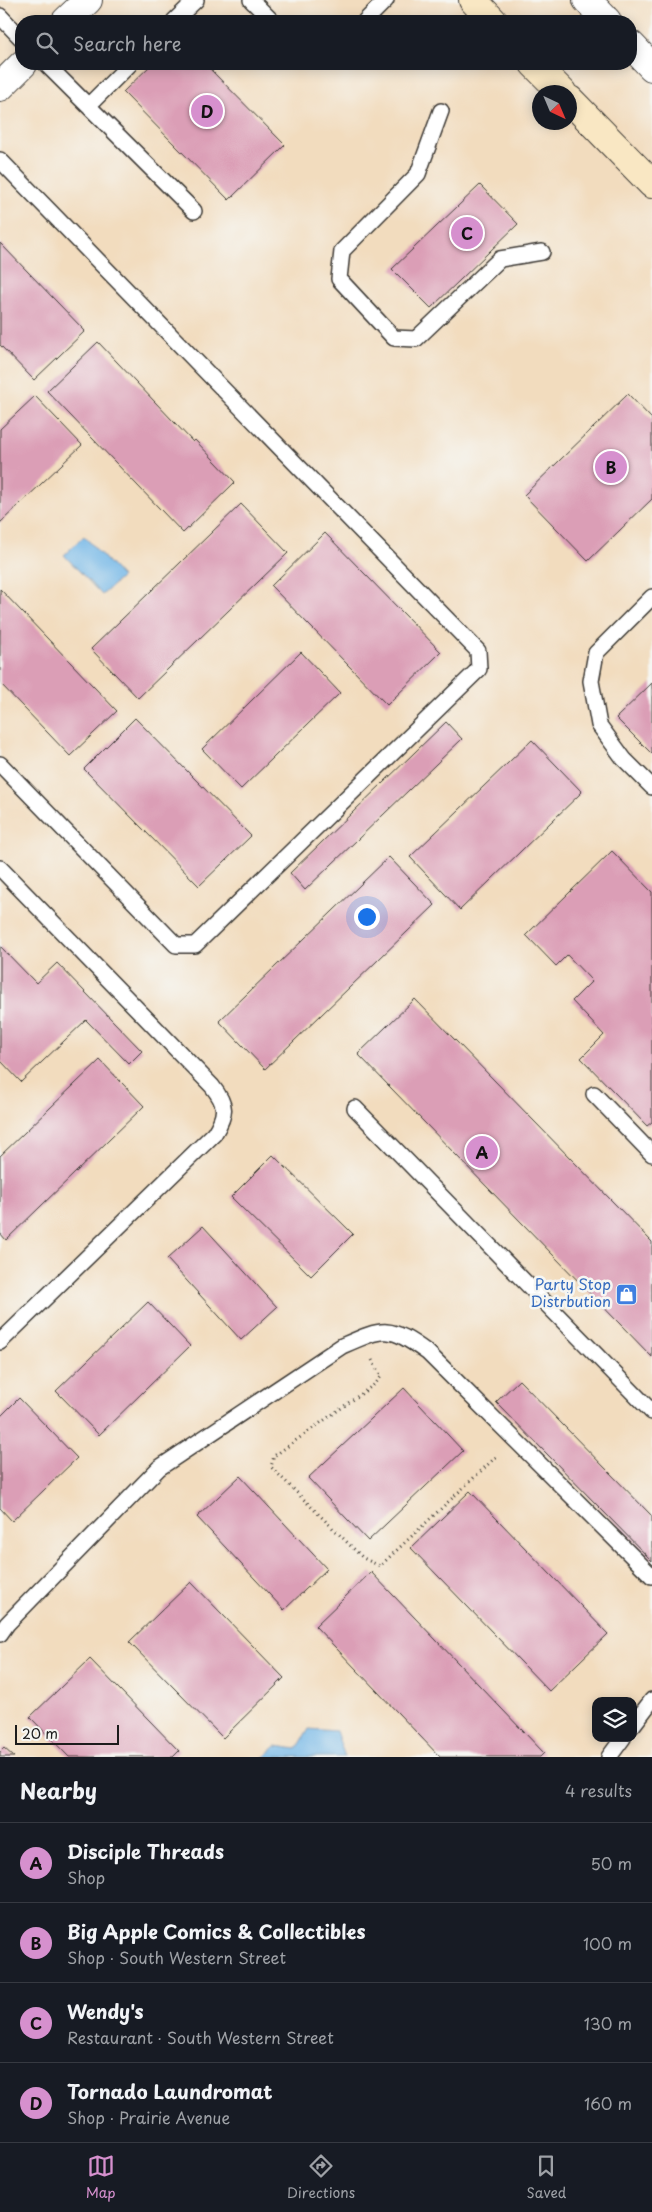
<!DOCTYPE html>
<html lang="en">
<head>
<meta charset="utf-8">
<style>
	:root { --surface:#171b24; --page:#20242c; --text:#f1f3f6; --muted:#9ea1a6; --line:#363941; --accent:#d690ce }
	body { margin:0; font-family:"Playpen Sans",sans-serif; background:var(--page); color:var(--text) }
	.controls { position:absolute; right:15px; bottom:15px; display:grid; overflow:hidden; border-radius:10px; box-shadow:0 2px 12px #0003 }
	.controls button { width:45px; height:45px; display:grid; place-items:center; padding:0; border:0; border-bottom:1px solid var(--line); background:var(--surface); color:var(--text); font:25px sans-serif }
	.compass { position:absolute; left:532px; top:85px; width:45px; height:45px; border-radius:50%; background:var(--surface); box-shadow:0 2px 12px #0003; rotate:136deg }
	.scale { position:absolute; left:15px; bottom:12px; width:104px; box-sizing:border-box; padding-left:5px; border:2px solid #1c1c1c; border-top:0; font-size:14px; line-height:18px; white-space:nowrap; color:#1c1c1c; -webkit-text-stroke:4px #f6f6f2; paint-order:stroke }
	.you { position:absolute; left:366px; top:916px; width:18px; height:18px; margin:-12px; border:4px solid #fff; border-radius:50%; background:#1a73e8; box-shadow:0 0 0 8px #1a73e833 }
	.badge { display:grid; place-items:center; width:32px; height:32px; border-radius:50%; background:var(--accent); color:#111; font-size:16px; font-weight:700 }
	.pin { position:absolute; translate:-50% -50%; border:2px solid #fff; box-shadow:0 1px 5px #0006 }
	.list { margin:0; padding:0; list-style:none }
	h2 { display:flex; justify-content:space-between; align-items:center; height:65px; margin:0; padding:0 20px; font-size:21px }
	h2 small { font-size:16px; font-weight:400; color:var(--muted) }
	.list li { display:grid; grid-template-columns:32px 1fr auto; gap:15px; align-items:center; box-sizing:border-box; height:80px; padding:0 20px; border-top:1px solid var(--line) }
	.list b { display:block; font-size:19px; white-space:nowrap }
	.list p { margin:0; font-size:16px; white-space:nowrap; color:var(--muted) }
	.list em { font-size:16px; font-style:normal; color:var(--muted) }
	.icon { flex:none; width:28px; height:28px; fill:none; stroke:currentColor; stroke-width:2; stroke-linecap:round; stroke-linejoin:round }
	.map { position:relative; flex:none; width:652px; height:1757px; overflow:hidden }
	.search { position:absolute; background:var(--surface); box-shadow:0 2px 12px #0003; left:15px; right:15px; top:15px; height:55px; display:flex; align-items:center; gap:12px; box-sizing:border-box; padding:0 18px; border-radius:20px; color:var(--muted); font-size:19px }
	.sheet { height:385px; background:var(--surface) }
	nav { display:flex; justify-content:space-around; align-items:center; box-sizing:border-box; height:70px; border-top:1px solid var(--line); background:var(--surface); font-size:14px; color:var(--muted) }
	nav a { display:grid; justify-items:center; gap:2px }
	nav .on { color:var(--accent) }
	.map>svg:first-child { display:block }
	.water { fill:#71b6e7; stroke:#466982 }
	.building { fill:#db9eb6 }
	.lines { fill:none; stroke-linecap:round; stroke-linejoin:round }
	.lane-casing { stroke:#3c3934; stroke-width:18 }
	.street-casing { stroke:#3c3934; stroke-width:30 }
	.secondary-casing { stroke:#3c3934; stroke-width:30 }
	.path { stroke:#3c3934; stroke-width:3; stroke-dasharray:1 4; stroke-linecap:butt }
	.lane { stroke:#fff; stroke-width:15 }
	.street { stroke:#fff; stroke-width:28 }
	.secondary { stroke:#f9e7c3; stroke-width:28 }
	.labels { text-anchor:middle; stroke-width:5; stroke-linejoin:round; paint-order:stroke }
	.shop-label { font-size:15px; fill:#366cbe; stroke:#f6f6f2; text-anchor:end }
</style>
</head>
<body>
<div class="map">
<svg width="652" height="1757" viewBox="0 0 652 1757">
	<rect width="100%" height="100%" fill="#f6f6f2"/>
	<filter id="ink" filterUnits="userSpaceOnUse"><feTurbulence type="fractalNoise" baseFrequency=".02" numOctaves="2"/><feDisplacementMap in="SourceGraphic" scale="10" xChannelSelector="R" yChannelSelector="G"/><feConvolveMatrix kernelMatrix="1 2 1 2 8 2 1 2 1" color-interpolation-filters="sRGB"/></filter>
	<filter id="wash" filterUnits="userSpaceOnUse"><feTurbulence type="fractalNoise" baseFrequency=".0096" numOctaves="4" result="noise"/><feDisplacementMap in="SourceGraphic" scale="20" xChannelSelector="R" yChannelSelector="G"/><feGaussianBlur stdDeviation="1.12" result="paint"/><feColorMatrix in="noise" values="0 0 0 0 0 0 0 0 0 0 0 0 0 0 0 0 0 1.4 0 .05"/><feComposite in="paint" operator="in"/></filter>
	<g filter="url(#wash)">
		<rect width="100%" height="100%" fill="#f2dcbe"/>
		<path class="water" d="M84 536 122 577 102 595 64 555Z
			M309 1729 336 1731 345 1757H264L276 1746 297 1749Z"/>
		<g id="blocks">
			<path class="building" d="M152 64H205L285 145 229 200 123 92Z
				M480 185 518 224 431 308 392 269Z
				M0 243 85 331 34 380 0 345Z
				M98 342 193 442 195 440 235 482 183 533 47 391Z
				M628 394 652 419V499L588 561 524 495Z
				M35 396 82 445 0 523V429Z
				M241 504 288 553 138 698 91 649Z
				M325 533 441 652 387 705 271 586Z
				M0 589 117 711 70 756 0 683Z
				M301 652 340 693 241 789 202 749Z
				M652 683V754L616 718Z
				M135 718 251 836 199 886 84 769Z
				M446 722 462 739 305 890 290 873Z
				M532 740 582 792 460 910 410 857Z
				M612 851 652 892V1122L647 1126 581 1058 604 1035 572 1001 592 981 567 955 556 966 526 935Z
				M389 857 435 905 265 1069 219 1021Z
				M0 946 36 983 57 963 142 1051 129 1064 86 1020 21 1082 0 1060Z
				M415 999 652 1242V1357L358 1054Z
				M100 1060 144 1106 6 1240 0 1233V1156Z
				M273 1155 353 1234 311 1276 231 1197Z
				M203 1226 277 1307 241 1340 167 1259Z
				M148 1302 190 1346 99 1435 56 1391Z
				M519 1380 652 1516V1561L496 1402Z
				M404 1388 463 1451 368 1541 308 1478Z
				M19 1398 77 1458 12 1521 0 1508V1417Z
				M240 1476 327 1569 284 1610 197 1517Z
				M470 1491 608 1634 549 1691 411 1548Z
				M371 1572 544 1753 540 1757H440L315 1626Z
				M191 1582 284 1678 223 1738 129 1642Z
				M90 1659 179 1751 173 1757H69L30 1717Z
				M4 1748 14 1757H0V1752Z"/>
		</g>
	</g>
	<g filter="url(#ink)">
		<use href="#blocks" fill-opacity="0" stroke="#3c3934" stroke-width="1"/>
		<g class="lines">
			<defs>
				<path id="lane" d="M251 0 272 21
					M0 16 21 38
					M174 21 196 0
					M365 21 386 0
					M46 64 194 211
					M89 105 130 64
					M441 111 418 174 342 251 339 279 394 338 416 339 500 259 542 252
					M0 160 478 651 479 669 195 945H176L0 764
					M652 597 596 653 591 681 599 725 624 759 652 787
					M0 868 212 1086C227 1105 227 1113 214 1134L0 1342
					M594 1094 652 1154
					M355 1108 652 1412
					M0 1634 7 1624 159 1468 342 1346C385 1327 389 1325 428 1353L652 1576
					M633 1725 652 1700
					M609 1757 623 1738"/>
				<path id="street" d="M587 0 607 21
					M66 21 88 0
					M631 45 652 67
					M0 87 23 64"/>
				<path id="secondary" d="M473 0 493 21
					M534 64 562 92
					M570 100 652 184"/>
			</defs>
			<use href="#lane" class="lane-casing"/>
			<use href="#street" class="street-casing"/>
			<use href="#secondary" class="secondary-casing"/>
			<path class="path" d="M372 1360 381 1377 375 1384 274 1456 271 1467 363 1558 380 1566 497 1456"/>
			<use href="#lane" class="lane"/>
			<use href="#street" class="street"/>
			<use href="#secondary" class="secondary"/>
		</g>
	</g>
	<defs>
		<symbol id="shop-square" viewBox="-11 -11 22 22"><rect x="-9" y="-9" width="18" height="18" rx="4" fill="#3f7fe0" stroke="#f6f6f2"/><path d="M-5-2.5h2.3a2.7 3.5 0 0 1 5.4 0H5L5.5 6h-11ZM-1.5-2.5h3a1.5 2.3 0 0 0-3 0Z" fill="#fff"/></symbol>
	</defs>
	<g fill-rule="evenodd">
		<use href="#shop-square" x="614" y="1282" width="25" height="25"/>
	</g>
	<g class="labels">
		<g class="shop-label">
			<text x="611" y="1290">Party Stop<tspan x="611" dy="17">Distrbution</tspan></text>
		</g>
	</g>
</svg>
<div class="controls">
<button><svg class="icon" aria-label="layers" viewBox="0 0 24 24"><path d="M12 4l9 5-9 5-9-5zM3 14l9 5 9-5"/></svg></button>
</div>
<svg class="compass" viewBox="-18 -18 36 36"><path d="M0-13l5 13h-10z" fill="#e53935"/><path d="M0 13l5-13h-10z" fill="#9ea1a6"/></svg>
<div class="scale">20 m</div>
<div class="you"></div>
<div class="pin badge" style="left:482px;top:1152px">A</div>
<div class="pin badge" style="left:611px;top:467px">B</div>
<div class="pin badge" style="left:467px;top:233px">C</div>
<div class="pin badge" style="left:207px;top:111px">D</div>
<div class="search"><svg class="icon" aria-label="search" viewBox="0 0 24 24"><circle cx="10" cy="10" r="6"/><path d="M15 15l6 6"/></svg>Search here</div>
</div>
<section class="sheet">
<h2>Nearby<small>4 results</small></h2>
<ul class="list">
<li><span class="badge">A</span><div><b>Disciple Threads</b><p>Shop</p></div><em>50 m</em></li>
<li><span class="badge">B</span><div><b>Big Apple Comics &amp; Collectibles</b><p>Shop · South Western Street</p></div><em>100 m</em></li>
<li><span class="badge">C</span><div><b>Wendy's</b><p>Restaurant · South Western Street</p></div><em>130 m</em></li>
<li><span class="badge">D</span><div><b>Tornado Laundromat</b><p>Shop · Prairie Avenue</p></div><em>160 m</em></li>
</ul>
</section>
<nav>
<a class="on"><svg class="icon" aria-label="map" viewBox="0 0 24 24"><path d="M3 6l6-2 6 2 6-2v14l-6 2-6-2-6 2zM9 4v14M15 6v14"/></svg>Map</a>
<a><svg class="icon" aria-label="directions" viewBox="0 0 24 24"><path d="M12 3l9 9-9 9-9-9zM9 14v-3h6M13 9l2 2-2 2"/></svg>Directions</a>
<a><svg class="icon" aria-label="saved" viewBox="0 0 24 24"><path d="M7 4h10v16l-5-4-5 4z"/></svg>Saved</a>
</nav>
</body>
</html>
